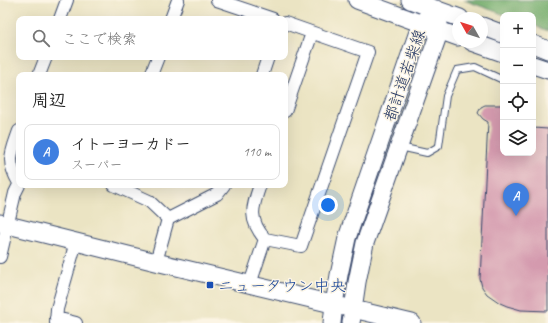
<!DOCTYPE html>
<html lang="ja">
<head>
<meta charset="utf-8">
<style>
	:root { --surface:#fff; --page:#f6f6f6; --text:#222; --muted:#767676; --line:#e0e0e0; --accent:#b5179e }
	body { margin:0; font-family:Caveat,"Klee One",sans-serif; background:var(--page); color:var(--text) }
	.controls { position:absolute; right:12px; top:12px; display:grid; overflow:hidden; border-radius:8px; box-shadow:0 4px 16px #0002 }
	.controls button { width:36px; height:36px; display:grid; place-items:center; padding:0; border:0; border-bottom:1px solid var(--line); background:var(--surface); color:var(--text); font:20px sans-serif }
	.compass { position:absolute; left:452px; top:12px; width:36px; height:36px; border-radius:50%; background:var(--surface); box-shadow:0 4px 16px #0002; rotate:309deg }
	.you { position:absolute; left:328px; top:205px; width:14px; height:14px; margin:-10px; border:3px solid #fff; border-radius:50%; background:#1a73e8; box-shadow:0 0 0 6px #1a73e833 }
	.badge { display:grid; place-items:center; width:26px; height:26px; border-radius:50%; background:var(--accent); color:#fff; font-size:13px; font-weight:700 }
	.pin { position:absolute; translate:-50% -33px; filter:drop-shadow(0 1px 2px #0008) }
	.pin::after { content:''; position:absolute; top:21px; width:14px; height:12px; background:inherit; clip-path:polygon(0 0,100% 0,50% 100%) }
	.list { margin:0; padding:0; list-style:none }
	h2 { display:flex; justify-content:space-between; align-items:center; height:52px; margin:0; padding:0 16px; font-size:17px }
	h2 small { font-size:13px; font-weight:400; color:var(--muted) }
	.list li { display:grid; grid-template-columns:26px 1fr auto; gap:12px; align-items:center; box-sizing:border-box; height:56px; margin:0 8px 8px; padding:0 8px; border:1px solid var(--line); border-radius:8px }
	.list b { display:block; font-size:15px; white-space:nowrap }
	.list p { margin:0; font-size:13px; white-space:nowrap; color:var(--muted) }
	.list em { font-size:13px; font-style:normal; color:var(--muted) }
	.icon { flex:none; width:22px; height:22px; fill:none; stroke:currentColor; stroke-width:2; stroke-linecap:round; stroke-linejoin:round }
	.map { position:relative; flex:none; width:548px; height:323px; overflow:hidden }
	.search { position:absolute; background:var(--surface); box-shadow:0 4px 16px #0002; left:16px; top:16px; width:272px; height:44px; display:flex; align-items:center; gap:10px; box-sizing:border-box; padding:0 14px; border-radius:8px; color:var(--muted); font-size:15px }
	.panel { position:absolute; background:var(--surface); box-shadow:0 4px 16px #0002; left:16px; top:72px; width:272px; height:116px; border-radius:8px }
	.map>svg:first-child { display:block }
	.forest { fill:#73ad6c; stroke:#476e65 }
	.building { fill:#d49aae }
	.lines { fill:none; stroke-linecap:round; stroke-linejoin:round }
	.lane-casing { stroke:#3a4a6d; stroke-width:8 }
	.street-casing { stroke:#3a4a6d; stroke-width:14 }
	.secondary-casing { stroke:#3a4a6d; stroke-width:19 }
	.lane { stroke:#fff; stroke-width:6 }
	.street { stroke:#fff; stroke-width:12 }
	.secondary { stroke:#fff; stroke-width:17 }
	.transit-dot { fill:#1a4fb4; stroke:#fcf5e5; stroke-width:1.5 }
	.labels { text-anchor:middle; stroke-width:3; stroke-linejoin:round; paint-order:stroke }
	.street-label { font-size:16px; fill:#1b2f5e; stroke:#fcf5e5 }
	.transit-label { font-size:16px; fill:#164399; stroke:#fcf5e5; text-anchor:start }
</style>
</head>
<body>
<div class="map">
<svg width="548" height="323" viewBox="0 0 548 323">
	<rect width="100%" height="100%" fill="#fcf5e5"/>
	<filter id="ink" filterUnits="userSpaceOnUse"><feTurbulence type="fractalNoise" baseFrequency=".025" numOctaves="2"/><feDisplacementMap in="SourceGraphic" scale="8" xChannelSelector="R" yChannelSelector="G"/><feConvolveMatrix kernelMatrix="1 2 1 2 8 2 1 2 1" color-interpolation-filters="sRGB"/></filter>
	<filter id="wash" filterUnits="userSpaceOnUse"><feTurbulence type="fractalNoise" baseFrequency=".012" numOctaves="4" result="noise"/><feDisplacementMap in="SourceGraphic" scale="16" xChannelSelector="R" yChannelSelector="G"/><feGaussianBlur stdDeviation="0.9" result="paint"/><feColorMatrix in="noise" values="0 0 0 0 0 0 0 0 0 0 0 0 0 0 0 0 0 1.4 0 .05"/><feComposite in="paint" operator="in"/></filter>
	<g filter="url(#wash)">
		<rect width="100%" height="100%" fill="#ebe4c3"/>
		<path class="forest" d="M464 0H548V31L533 25V15H505Z"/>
		<g id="blocks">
			<path class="building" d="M485 105H503V153H533V128L548 129V311L521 310 507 306 500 303 487 294 482 287 480 279 488 122 483 119 478 113 481 107Z"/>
		</g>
	</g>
	<g filter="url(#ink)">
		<use href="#blocks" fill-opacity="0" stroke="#3a4a6d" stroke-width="1"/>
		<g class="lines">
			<defs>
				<path id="lane" d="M400 147 427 153 439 146 446 96 457 70 475 67 503 80"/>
				<path id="street" d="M217 0 273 19
					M60 19 67 0
					M171 19 178 0
					M39 75 46 57
					M151 75 158 57
					M262 75 268 57
					M285 111 312 33
					M19 131C11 154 6 161 19 183
					M114 185 149 201 168 219
					M260 185C252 208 248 219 265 239L301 246 368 52 285 23
					M0 257 15 193 19 185
					M156 262 168 219 217 194 224 185
					M250 284 265 239
					M56 318 76 323
					M56 323 57 309 76 242"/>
				<path id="secondary" d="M357 0 458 37
					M410 0 460 18
					M482 26 503 34
					M472 42 503 53
					M533 44 548 50
					M533 65 548 70
					M0 223 156 262 412 323
					M332 323 334 304 339 275 347 238 421 23 436 9
					M351 323 357 282 365 243 440 30 436 9"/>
			</defs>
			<use href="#lane" class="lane-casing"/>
			<use href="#street" class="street-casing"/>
			<use href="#secondary" class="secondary-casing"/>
			<use href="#lane" class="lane"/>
			<use href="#street" class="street"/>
			<use href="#secondary" class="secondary"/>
		</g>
	</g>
	<rect class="transit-dot" x="206" y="281" width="8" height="8" rx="2"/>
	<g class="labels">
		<g class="street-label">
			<text transform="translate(404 75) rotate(-71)" y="6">都計道若柴線</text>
		</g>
		<g class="transit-label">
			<text x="218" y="291">ニュータウン中央</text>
		</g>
	</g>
</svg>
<div class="controls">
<button>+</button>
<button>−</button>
<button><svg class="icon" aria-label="locate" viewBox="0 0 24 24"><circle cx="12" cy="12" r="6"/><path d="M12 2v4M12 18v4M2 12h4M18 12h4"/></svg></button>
<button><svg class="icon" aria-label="layers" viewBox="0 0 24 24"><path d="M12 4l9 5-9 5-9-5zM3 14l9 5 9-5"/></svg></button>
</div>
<svg class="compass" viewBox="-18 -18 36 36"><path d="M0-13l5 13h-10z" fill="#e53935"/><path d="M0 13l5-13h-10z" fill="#767676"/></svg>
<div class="you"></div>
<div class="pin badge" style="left:516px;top:216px;background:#3f7fe0">A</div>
<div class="search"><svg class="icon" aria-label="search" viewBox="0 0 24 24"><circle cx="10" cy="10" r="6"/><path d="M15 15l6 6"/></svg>ここで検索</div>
<section class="panel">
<h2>周辺<small></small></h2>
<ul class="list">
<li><span class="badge" style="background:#3f7fe0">A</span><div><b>イトーヨーカドー</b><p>スーパー</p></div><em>110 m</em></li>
</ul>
</section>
</div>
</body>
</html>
